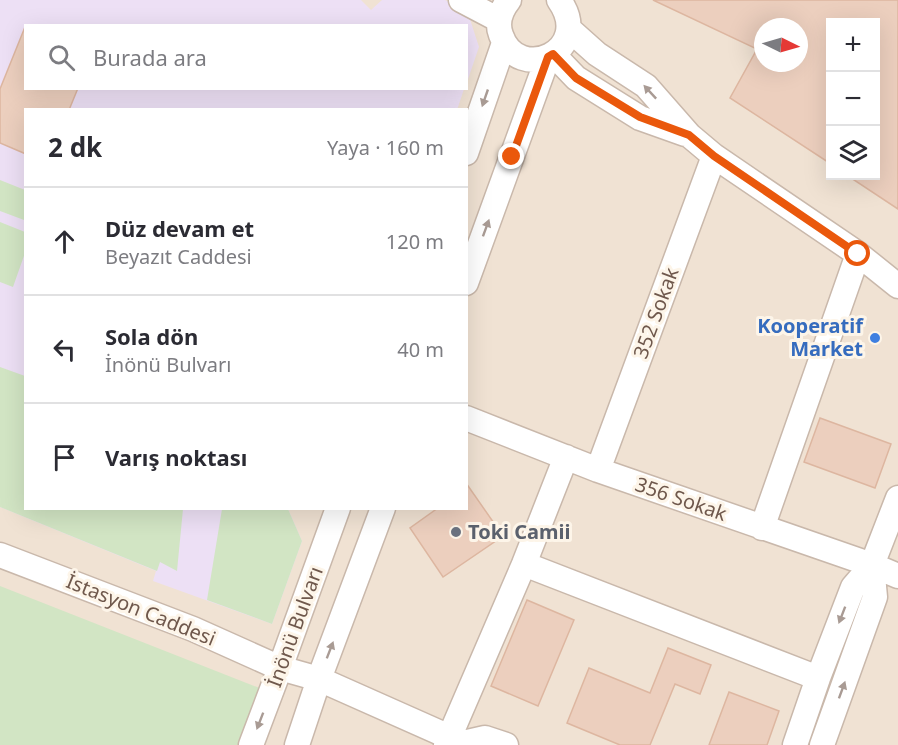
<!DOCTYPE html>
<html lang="tr">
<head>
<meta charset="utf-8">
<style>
	:root { --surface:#fff; --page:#f7f7f7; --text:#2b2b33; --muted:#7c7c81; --line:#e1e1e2 }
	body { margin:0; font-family:"Noto Sans",sans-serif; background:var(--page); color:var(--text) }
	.controls { position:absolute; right:18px; top:18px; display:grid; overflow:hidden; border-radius:0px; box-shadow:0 6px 24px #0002 }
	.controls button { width:54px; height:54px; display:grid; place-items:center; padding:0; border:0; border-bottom:2px solid var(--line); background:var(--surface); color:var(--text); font:30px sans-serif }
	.compass { position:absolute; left:754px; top:18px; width:54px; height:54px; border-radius:50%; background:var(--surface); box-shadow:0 6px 24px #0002; rotate:95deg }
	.stop { position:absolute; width:18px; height:18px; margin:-14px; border:4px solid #ea580c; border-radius:50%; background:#fff }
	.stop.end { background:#ea580c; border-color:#fff; box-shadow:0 2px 6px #0008 }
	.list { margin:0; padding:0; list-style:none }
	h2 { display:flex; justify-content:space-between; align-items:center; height:78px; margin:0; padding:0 24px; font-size:26px }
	h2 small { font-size:20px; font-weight:400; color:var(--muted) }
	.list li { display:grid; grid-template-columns:39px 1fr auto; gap:18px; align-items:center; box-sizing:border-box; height:108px; padding:0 24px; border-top:2px solid var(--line) }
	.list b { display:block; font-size:22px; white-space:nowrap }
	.list p { margin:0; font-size:20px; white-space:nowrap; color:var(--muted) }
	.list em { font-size:20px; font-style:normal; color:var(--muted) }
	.icon { flex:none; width:33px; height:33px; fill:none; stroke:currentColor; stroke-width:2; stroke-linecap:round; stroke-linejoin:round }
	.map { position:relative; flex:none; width:898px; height:745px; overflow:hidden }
	.search { position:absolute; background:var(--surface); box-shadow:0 6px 24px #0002; left:24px; top:24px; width:444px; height:66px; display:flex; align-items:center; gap:15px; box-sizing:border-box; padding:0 21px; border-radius:0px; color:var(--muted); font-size:22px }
	.panel { position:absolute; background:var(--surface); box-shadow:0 6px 24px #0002; left:24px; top:108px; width:444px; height:402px; border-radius:0px }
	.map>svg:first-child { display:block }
	.residential { fill:#f0e2d3; fill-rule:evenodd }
	.education { fill:#ede0f5 }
	.green { fill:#d2e5c4 }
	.building { fill:#eccfbe; stroke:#ddb6a0; stroke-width:1.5; fill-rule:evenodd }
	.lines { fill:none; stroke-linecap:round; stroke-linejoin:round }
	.minor-casing { stroke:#c9b8ab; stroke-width:27 }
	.minor { stroke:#fff; stroke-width:24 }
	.oneway { fill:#a99b94 }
	.route { stroke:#ea580c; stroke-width:8 }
	.shop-dot { fill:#3f7fe0; stroke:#fdf5e9; stroke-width:2 }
	.worship-dot { fill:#6b7280; stroke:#fdf5e9; stroke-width:2 }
	.labels { text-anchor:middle; stroke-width:6; stroke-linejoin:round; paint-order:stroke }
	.street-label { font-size:20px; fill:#6f584c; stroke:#fdf5e9 }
	.shop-label { font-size:20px; font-weight:bold; fill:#366cbe; stroke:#fdf5e9; text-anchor:end }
	.worship-label { font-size:20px; font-weight:bold; fill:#5b616d; stroke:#fdf5e9; text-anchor:start }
</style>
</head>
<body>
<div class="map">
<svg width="898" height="745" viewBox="0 0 898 745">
	<rect width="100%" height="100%" fill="#f9f0e3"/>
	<path class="residential" d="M0 0H898V745H0ZM830 22H876V176H830ZM26 26H466V88H26ZM763 27H799V63H763ZM26 110H466V508H26Z"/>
	<path class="education" d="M0 0H361L371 10 382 0H445L467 10 479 47 467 82 466 26H26V88L464 89 457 110H26V508L288 509 302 541 272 624 153 581 156 571 0 507Z"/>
	<path class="green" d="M0 180 25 190 26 216 24 220 0 211Z
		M0 222 25 232V253L13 287 0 282Z
		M0 367 25 376 26 508 183 509 177 571 160 562 157 571 0 507Z
		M222 509H288L302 541 272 624 207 600Z
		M0 586 262 689 239 745H0Z"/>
	<path class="building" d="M653 0H898V209L848 176H876V22H831V164L730 98 757 49ZM763 27H799V63H763Z
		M25 27 26 88H78L69 110H26V154L0 143V89Z
		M820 418 891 444 875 488 804 462Z
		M466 483 503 536 443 577 410 528 438 508H466Z
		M527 600 574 620 538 706 491 686Z
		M668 648 711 665 700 694 675 684 650 745H620L567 723 589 668 650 693Z
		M729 692 779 711 767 745H709Z"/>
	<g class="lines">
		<defs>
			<path id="minor" d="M461 0 499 20
				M509 0C501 10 496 22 501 35 518 85 595 51 559 0
				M569 29 597 54 646 86 689 135 714 156 858 254 898 286
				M553 54 576 78 640 118 685 134
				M466 153 504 43
				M466 283 548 57
				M466 418 598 470 872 565 898 576
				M598 470 714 156
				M762 528 858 254
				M0 555 193 629 280 668 319 679 463 743 465 745
				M524 564 818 678
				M463 743 485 738 506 745
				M251 745 280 668 338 508
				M297 745 319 679 383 508
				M446 745 524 564 566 457
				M795 745 818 678 853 587 872 565 898 498
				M822 745 875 597 872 565"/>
		</defs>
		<use href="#minor" class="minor-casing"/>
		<use href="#minor" class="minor"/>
	</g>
	<defs><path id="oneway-solid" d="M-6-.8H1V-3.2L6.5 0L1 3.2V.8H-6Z" transform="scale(1.5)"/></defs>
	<g class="oneway">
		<use href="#oneway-solid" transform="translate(650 92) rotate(-133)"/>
		<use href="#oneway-solid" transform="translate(485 98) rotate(109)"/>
		<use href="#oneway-solid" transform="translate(486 228) rotate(-70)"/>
		<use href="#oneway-solid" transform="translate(842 615) rotate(111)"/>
		<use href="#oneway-solid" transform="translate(330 650) rotate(-69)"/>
		<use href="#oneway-solid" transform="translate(842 690) rotate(-70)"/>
		<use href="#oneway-solid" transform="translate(260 721) rotate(111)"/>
	</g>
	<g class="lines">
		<path class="route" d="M512 157 548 57 553 54 576 78 640 117 689 135 714 156 858 254"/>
	</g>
	<circle class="shop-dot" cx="875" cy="338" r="6"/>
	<circle class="worship-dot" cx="456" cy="532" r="6"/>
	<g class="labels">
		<g class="street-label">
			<text transform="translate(656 313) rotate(-70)" y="7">352 Sokak</text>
			<text transform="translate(681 499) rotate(19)" y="7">356 Sokak</text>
			<text transform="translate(141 610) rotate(22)" y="7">İstasyon Caddesi</text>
			<text transform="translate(295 627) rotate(-70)" y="7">İnönü Bulvarı</text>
		</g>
		<g class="shop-label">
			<text x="863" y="333">Kooperatif<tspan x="863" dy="23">Market</tspan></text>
		</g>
		<g class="worship-label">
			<text x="468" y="539">Toki Camii</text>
		</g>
	</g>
</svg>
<div class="controls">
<button>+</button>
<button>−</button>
<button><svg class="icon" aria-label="layers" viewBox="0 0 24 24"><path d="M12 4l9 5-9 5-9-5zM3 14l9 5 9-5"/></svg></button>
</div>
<svg class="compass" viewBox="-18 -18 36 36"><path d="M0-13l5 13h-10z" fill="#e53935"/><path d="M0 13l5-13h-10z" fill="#7c7c81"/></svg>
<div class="stop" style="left:858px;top:254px"></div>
<div class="stop end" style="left:512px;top:157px"></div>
<div class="search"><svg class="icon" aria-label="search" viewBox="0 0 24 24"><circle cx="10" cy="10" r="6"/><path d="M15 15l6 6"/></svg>Burada ara</div>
<section class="panel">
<h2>2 dk<small>Yaya · 160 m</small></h2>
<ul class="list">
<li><svg class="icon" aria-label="ahead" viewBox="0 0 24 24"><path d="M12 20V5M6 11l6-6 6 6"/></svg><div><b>Düz devam et</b><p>Beyazıt Caddesi</p></div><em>120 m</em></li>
<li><svg class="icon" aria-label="left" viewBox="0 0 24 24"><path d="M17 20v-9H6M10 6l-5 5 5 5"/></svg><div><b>Sola dön</b><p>İnönü Bulvarı</p></div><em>40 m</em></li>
<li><svg class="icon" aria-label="arrive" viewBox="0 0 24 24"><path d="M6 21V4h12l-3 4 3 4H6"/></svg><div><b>Varış noktası</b></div></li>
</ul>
</section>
</div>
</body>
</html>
